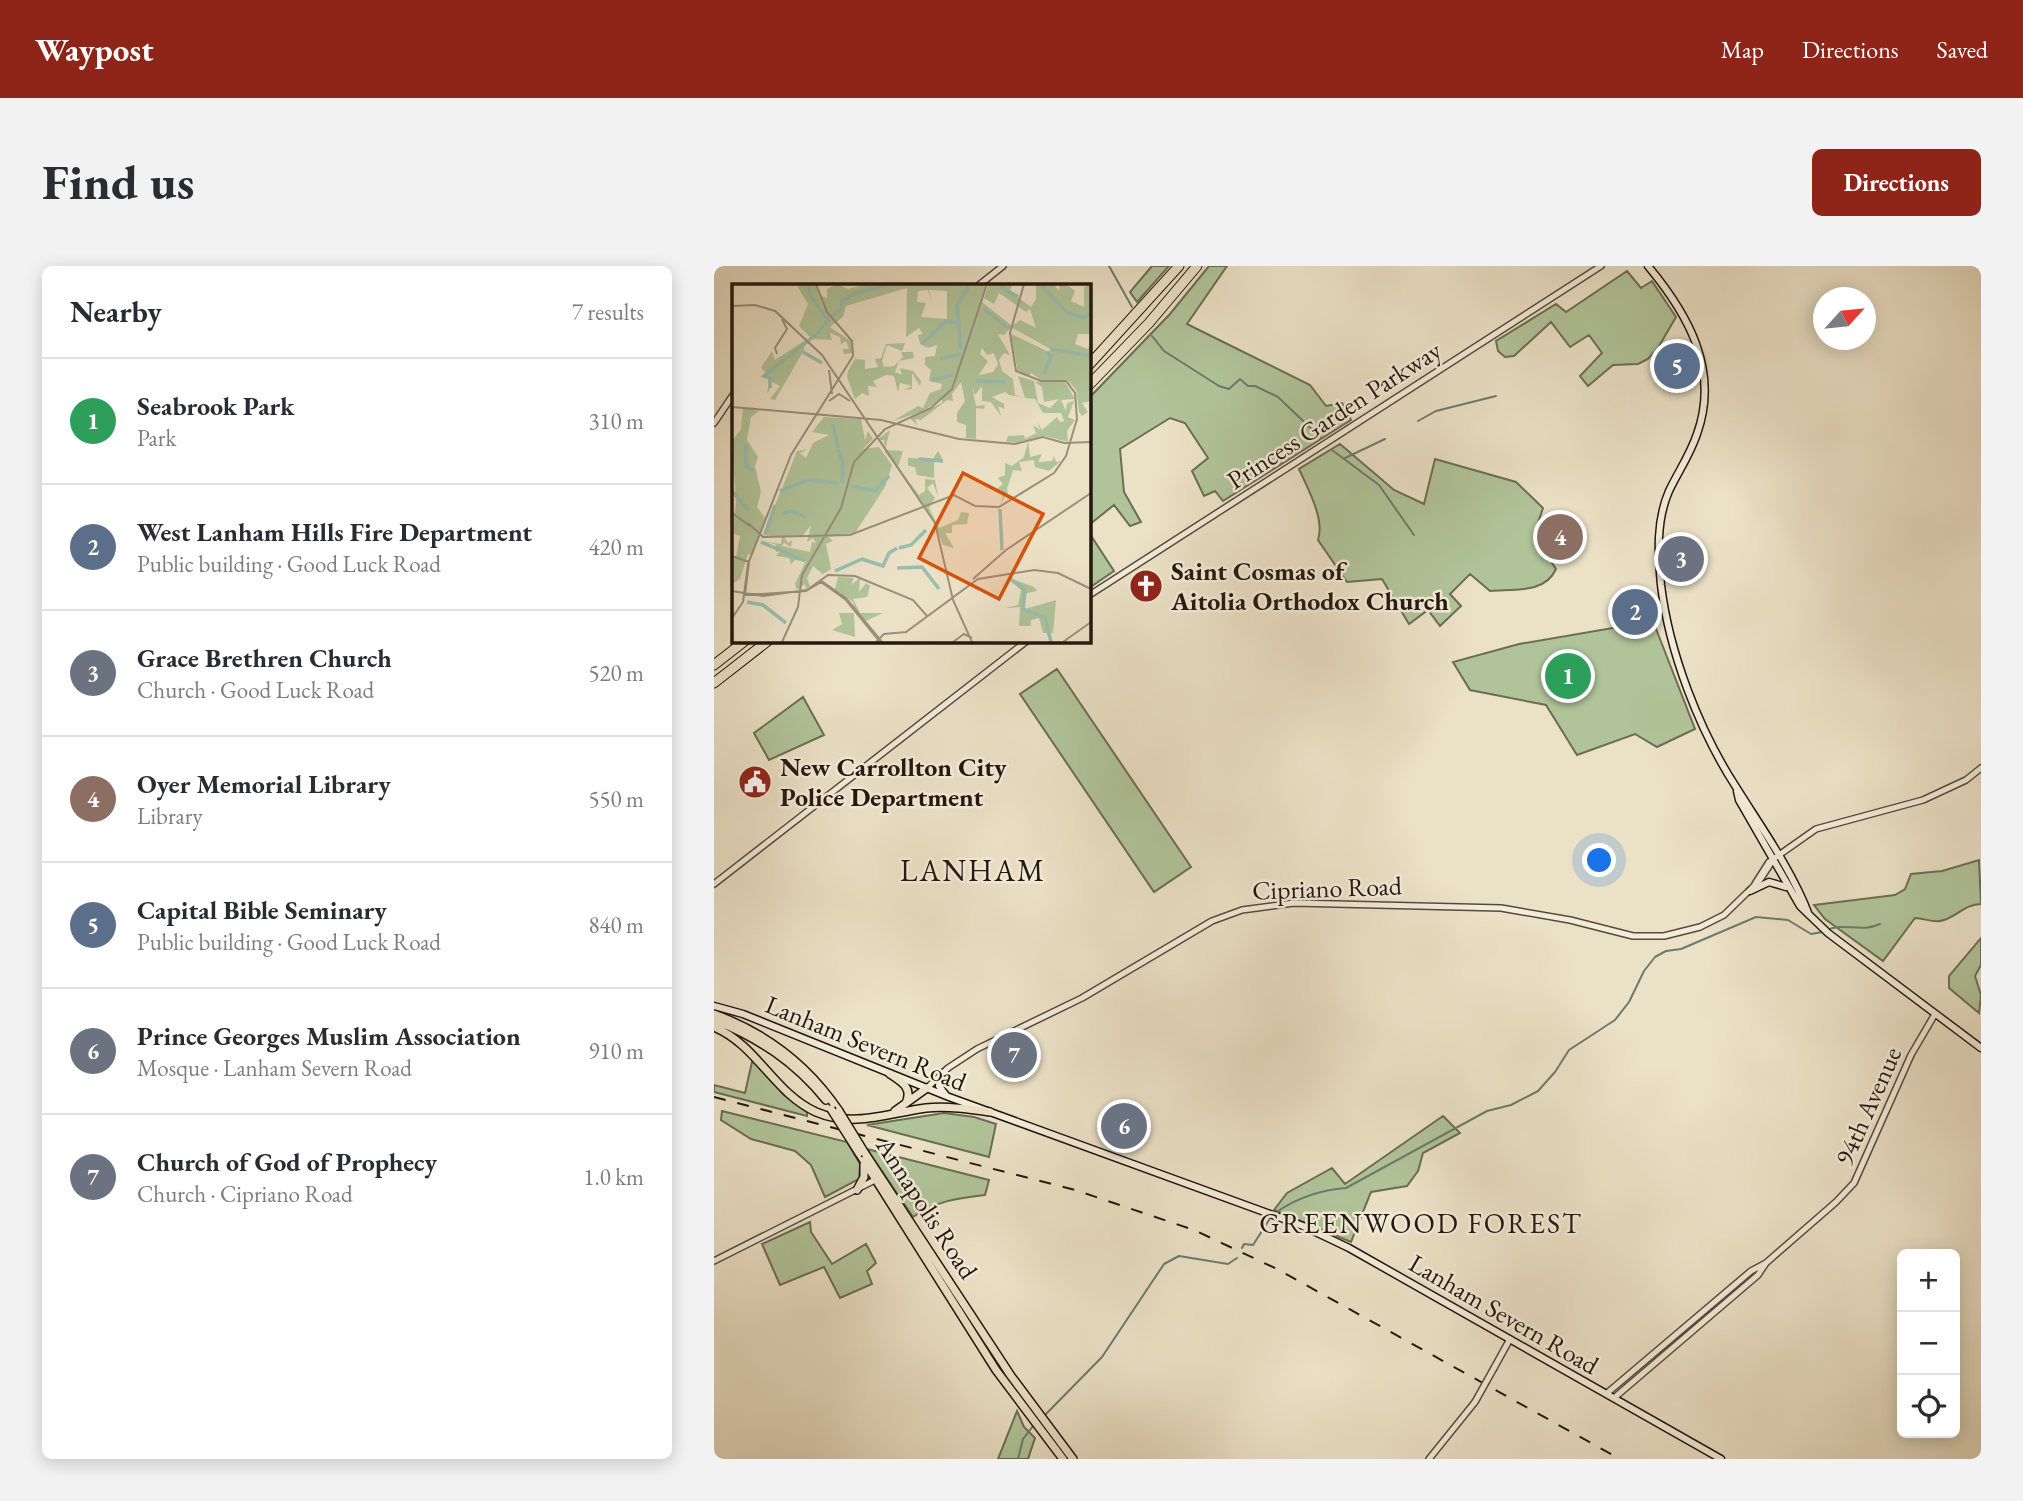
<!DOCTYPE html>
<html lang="en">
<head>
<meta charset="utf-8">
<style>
	:root { --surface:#fff; --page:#f2f2f3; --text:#2b2b33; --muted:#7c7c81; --line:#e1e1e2; --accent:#8f2418 }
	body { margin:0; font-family:"EB Garamond",serif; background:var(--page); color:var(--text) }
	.controls { position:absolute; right:21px; bottom:21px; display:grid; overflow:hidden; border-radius:10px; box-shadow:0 4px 18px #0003 }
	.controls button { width:63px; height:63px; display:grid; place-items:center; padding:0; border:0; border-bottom:2px solid var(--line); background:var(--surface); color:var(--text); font:35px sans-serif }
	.compass { position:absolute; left:1099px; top:21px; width:63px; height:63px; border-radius:50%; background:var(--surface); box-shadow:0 4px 18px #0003; rotate:63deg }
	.you { position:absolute; left:886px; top:595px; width:24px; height:24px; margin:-18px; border:5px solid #fff; border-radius:50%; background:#1a73e8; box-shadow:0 0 0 10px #1a73e833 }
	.badge { display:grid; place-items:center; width:46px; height:46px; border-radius:50%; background:var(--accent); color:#fff; font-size:23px; font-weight:700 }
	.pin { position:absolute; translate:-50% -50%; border:4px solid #fff; box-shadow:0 2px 7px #0006 }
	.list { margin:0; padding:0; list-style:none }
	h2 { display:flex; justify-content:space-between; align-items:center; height:91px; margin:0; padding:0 28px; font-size:30px }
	h2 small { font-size:23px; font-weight:400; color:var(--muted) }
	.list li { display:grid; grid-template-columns:46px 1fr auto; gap:21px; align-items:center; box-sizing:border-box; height:126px; padding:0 28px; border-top:2px solid var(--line) }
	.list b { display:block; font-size:26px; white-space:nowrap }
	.list p { margin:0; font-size:23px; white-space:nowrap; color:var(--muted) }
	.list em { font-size:23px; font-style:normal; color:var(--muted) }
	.icon { flex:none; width:38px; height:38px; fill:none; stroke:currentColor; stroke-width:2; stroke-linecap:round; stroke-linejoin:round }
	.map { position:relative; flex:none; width:1267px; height:1193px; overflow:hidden; border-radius:10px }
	header { display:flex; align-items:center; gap:42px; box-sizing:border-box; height:98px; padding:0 35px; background:var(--accent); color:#fff }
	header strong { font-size:33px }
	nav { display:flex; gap:38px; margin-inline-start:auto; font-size:24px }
	.intro { display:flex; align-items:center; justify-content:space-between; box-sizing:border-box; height:168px; padding:0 42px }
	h1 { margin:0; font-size:49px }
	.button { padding:18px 32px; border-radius:10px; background:var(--accent); color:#fff; font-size:24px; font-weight:700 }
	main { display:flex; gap:42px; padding:0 42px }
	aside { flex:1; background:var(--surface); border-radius:10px; box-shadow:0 4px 18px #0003 }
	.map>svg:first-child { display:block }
	.green { fill:#b1c499; stroke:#6a6e54; stroke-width:2 }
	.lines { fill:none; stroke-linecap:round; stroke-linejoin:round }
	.stream { stroke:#6a7b70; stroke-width:2 }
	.tertiary-casing { stroke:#564a3d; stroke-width:8 }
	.secondary-casing { stroke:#24170f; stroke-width:9 }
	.primary-casing { stroke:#24170f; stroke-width:10 }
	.motorway-casing { stroke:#24170f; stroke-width:11 }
	.tertiary { stroke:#f2ecda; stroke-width:5 }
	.secondary { stroke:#f2ecda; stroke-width:6 }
	.primary { stroke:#ebe1c6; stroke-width:7 }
	.motorway { stroke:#ebe1c6; stroke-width:9 }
	.rail { stroke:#24170f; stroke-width:2; stroke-dasharray:12 12; stroke-linecap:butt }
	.tertiary-bridge-casing { stroke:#564a3d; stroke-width:8; stroke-linecap:butt }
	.primary-bridge-casing { stroke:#24170f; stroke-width:10; stroke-linecap:butt }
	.tertiary-bridge { stroke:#f2ecda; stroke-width:5 }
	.primary-bridge { stroke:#ebe1c6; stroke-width:7 }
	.labels { text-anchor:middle; stroke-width:5; stroke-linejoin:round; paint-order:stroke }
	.street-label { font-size:26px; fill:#24170f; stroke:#f2ecda }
	.poi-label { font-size:26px; font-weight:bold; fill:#24170f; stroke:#f2ecda; text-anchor:start }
	.neighbourhood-label { font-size:28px; letter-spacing:2px; fill:#24170f; stroke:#f2ecda }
	.quarter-label { font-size:30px; letter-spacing:2px; fill:#24170f; stroke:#f2ecda }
	.inset-river { fill:none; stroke:#99beb0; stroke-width:3.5 }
	.inset-road { fill:none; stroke:#9b907d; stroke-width:2 }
	.view { fill:#d4520c; fill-opacity:0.15; stroke:#d4520c; stroke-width:3.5 }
	.inset-edge { fill:none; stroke:#24170f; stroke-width:3.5 }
</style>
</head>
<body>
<header>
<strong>Waypost</strong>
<nav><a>Map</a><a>Directions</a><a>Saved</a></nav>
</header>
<div class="intro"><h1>Find us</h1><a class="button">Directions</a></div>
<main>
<aside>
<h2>Nearby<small>7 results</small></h2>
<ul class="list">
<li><span class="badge" style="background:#2e9e5b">1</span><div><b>Seabrook Park</b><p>Park</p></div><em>310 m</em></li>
<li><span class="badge" style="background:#5c6f8a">2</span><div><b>West Lanham Hills Fire Department</b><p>Public building · Good Luck Road</p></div><em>420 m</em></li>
<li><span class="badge" style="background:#6b7280">3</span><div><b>Grace Brethren Church</b><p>Church · Good Luck Road</p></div><em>520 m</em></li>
<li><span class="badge" style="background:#8d6e63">4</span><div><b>Oyer Memorial Library</b><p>Library</p></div><em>550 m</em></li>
<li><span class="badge" style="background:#5c6f8a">5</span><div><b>Capital Bible Seminary</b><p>Public building · Good Luck Road</p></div><em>840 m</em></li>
<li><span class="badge" style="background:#6b7280">6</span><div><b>Prince Georges Muslim Association</b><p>Mosque · Lanham Severn Road</p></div><em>910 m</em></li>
<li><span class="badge" style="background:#6b7280">7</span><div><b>Church of God of Prophecy</b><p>Church · Cipriano Road</p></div><em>1.0 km</em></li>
</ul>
</aside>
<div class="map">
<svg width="1267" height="1193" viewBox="0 0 1267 1193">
	<rect width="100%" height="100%" fill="#ebe1c6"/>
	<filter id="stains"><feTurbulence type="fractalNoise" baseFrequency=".00286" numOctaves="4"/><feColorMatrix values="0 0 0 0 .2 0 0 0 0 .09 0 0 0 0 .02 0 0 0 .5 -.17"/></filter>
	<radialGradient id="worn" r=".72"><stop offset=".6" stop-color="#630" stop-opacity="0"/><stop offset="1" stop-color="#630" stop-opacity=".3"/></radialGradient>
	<path class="green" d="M438 0H455L423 36 416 26Z
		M495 0H513L473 58 596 119 612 140 628 137 637 154 509 235 501 225 490 230 478 205 494 192 471 157 456 152 406 183 410 226 427 256 416 260 400 239 375 259V132L456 48Z
		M913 5 927 22 938 15 962 51 944 82 934 93 924 98 899 99 874 120 866 110 888 87 875 69 856 81 837 56 800 90 791 91 784 85 782 75 842 38 852 46Z
		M626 178 680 224 710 238 721 193 802 216 829 242 820 269 842 303C831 328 799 323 776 325L756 308 736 328 747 340 726 360 714 344 695 358 668 313 633 316 604 274C611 253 594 223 585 203Z
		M374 265 400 305 375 322H374Z
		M939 355 981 463 943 481 921 468 863 489 832 439 756 424 739 396 805 378Z
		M343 403 477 601 440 626 306 428Z
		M89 431 110 469 55 494 40 467Z
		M1265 594 1267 638C1252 638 1243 650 1230 654 1221 658 1210 652 1201 652L1169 695 1111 653 1100 639 1181 629 1191 623 1197 608 1228 605Z
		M1267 672V699L1261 710 1267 729 1265 747 1235 722V710Z
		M38 796 45 798 69 828 93 846V850L0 826V819L31 827Z
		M8 845 133 876 146 898 145 913 111 931 97 899 81 885 37 873 7 854Z
		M230 847 260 851 282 858 275 891 153 859Z
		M729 850 746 867 709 887 704 905 693 920 657 926 637 976 560 944 573 927 618 902 631 918Z
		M153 883 275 914 271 929C244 932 222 935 199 951Z
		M96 956 97 966 118 998 152 978 162 997 153 1005 158 1018 126 1032 110 1001 66 1019 48 978Z
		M303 1145 310 1161 321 1172 314 1193H284Z"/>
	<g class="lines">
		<path class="stream" d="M395 0 418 41
			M438 70 450 85 505 120 515 123 526 113 534 120H541L564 131 607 172
			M704 155 722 145 782 130
			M618 184 665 219 700 269
			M631 192 671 173
			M1113 664C1130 656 1147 667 1166 658
			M564 945C585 931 607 924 632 922L773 845 797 839 824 825 841 806 855 784 901 754 915 736 930 705 941 691 952 685 967 683 1042 651 1074 654 1097 668 1108 666
			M528 982 530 978 539 979 555 954
			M331 1149 388 1091 450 998 465 990 514 998 523 992
			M304 1193 309 1173 319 1160"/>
		<defs>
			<path id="tertiary" d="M265 19 289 0
				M0 157 19 129
				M374 330 887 0
				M0 618 314 374
				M1041 618 1055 596 1102 563 1209 534 1252 514 1267 502
				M213 822 234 802 263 783 368 732 498 655 528 644 580 637 787 642 856 654 919 670H950L986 661 1010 649 1046 614 1059 594
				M0 995 163 913
				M780 1102 796 1073
				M892 1128 1037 1005 1052 997 1122 936 1140 917 1197 789 1221 748
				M900 1132 1044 1009 1052 997
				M715 1193 761 1136"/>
			<path id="secondary" d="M934 0C974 48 1006 104 983 168 976 189 964 206 955 225 942 255 944 287 947 319 955 386 985 464 1022 521 1047 561 1078 604 1095 649
				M1023 525 1025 534 1086 640 1114 667 1267 782
				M1036 625 1055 616 1072 621
				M0 740 29 748 235 831 589 960 635 982 1007 1193
				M228 807 225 820 231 828"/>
			<path id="primary" d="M0 748C52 767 94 799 125 845
				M0 754C45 772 81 796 112 834
				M0 761C43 779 60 827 102 846 139 862 175 847 212 842 234 840 255 843 276 846
				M176 808C188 816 199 822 192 837
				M181 845 213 822
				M145 887 282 1104 349 1193
				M152 889 297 1110 359 1193
				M143 924 150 911V899"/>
			<path id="motorway" d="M374 100 465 0
				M374 120 435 57 483 0
				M0 399 32 374
				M0 417 55 374"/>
		</defs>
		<use href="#tertiary" class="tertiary-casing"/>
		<use href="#secondary" class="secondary-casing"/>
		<use href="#primary" class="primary-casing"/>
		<use href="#motorway" class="motorway-casing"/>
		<use href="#tertiary" class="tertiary"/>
		<use href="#secondary" class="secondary"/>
		<use href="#primary" class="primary"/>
		<use href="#motorway" class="motorway"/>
		<path class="rail" d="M0 831 361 924 480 964 563 1003 906 1193"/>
		<defs>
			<path id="tertiary-bridge" d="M761 1136 780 1102"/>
			<path id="primary-bridge" d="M117 843 145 887
				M125 845 152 889"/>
		</defs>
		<use href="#tertiary-bridge" class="tertiary-bridge-casing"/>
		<use href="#primary-bridge" class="primary-bridge-casing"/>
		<use href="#tertiary-bridge" class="tertiary-bridge"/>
		<use href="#primary-bridge" class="primary-bridge"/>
	</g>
	<defs>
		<symbol id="church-disc" viewBox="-11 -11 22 22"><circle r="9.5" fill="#8f2418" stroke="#f2ecda"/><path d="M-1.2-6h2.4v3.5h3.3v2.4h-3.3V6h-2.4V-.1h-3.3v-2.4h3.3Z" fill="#fff"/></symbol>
		<symbol id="civic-disc" viewBox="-11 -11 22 22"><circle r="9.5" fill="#8f2418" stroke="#f2ecda"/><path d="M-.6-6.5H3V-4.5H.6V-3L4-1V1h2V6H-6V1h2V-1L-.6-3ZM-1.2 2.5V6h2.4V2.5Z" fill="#fff"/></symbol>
	</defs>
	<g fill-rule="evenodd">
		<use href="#church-disc" x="413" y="301" width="38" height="38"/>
		<use href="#civic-disc" x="22" y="497" width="38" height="38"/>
	</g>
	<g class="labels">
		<g class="street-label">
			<text transform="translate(620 149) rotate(-33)" y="9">Princess Garden Parkway</text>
			<text transform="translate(613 622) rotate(-2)" y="9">Cipriano Road</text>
			<text transform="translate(152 777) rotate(22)" y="9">Lanham Severn Road</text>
			<text transform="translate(1154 840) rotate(-66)" y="9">94th Avenue</text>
			<text transform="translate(213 942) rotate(57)" y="9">Annapolis Road</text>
			<text transform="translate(790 1048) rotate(30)" y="9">Lanham Severn Road</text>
		</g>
		<g class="poi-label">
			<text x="457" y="314">Saint Cosmas of<tspan x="457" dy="30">Aitolia Orthodox Church</tspan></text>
			<text x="66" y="510">New Carrollton City<tspan x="66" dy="30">Police Department</tspan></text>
		</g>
		<g class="neighbourhood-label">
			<text x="707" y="967">GREENWOOD FOREST</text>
		</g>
		<g class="quarter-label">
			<text x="259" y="615">LANHAM</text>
		</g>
	</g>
	<g transform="translate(18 18)">
		<rect width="359" height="359" fill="#ebe1c6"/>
		<path d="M64 0H84L87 11 95 14V5L105 0 116 5 136 0H255L241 53 250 18 280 42 288 36 304 44 298 25 294 28 267 9 262 20 252 14 257 0H280L278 8 299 23 304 15V0H322L327 7 328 0 338 3 343 7 339 17 352 23V3L359 0V50H346L343 60 356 65 359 58V117L350 119 356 128 350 132 347 128 344 106 335 96H309L299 89 297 93 286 89 279 50 317 68 318 65 279 43 272 51 266 50 278 71 272 69 267 76 270 87 281 95 283 111 290 113 277 111 273 108 260 113 272 120V125L266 122 269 132 259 118 250 117V102L243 111 240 102 244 122 253 121 252 125 244 124V155L234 154V141L225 138V129L233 117 229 98 220 110 221 117 215 116 189 136 183 135 185 141 178 134 210 119V115L189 128 161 137 186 122 191 124 198 109 209 105 210 100 197 97 199 86 193 81V73L203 72 205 61 196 64 188 60 186 51 191 50 187 44 174 53 175 4 114 22 111 33 98 43 120 58 121 69 112 70 111 65H117L114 57 109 60 108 53 98 49 100 56 80 55 67 42 76 20ZM196 6 200 21 197 6 215 7V35L189 33 194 19 185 18 186 7ZM250 64 255 71 262 69 266 80 261 88 247 91 256 77 248 70ZM72 57V66L43 116 38 115 48 102 40 98 37 107 35 109 38 93 29 84 32 79 40 67 43 76ZM173 59 170 67 155 61 150 77 152 83 162 82 171 73 169 68H181L182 74 167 77 163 88 170 91 168 84 181 87 189 97 188 102 180 89V105L172 106 180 102 168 99 166 108 162 92 154 91 141 97 145 103 136 102 137 112 130 109 123 115 115 93 116 87 124 73 123 83 124 75 133 76V85L146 83 143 75 149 74 154 60ZM286 92 302 97 306 119 318 124 327 115 312 118 310 103 303 98H333L343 115 329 116 334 127 335 119 342 117 336 133 343 136 335 147 336 158 313 152 287 159 274 158 276 152 292 151 293 155 304 149 301 141 308 146 305 138 310 146 325 133 328 138 332 137 329 129H311L303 115 293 114ZM11 123 27 127 19 133 15 156 26 173 23 182 29 208 25 223 33 234 48 200 20 271 16 270 8 295 0 300V272L4 273 8 252 0 249 4 219 0 157 9 145ZM92 133 129 135 133 156 136 147 141 155 131 165 147 163 160 181 153 203 123 249 96 253 101 257 94 260 99 285 91 290 81 282 75 294 78 303 74 305 73 300 65 306 63 300 74 277 63 276 59 280 57 274 44 272 48 267 44 268 43 260 28 257 49 260 50 253 31 251 65 167 76 165 68 169 74 174 81 159 97 151 80 148ZM79 241 75 258 81 254 84 259 80 258 78 268 50 262 52 259 59 263 60 256 56 259 52 253H70ZM158 146 153 166 171 167 166 183 187 211 193 207V195L203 196 206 213 201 199 195 204 203 214 197 224 207 244 226 236 229 228 237 229 235 240 220 241V249H213L222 264 211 261 199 231 153 168 152 156H145ZM296 157 298 173 310 170 306 178 320 177 322 172 324 178 329 177 317 187 303 183 302 176 287 178 290 187 281 186 275 205 277 215 274 210 268 222 272 208 265 205 271 200 266 194 273 191V179L280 182 292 173ZM206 167 211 176H202V194L185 191 183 183 176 182V174L201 175ZM106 293 122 294 119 301 128 294 127 308 134 299 138 302 135 313 121 315 128 329H151L134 337 123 324 121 318 103 305ZM275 293 302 303 305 307 295 309 290 318 293 325 324 316 321 349H311L307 334 299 336V342H287L288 323 273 324 286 321 289 306ZM107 329H122L123 353 100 346 110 340Z" fill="#b1c499" fill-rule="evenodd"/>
		<path class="inset-river" d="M268 2 286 13M310 2 335 28 351 34 359 30M252 25 277 45M99 33 109 25 110 17 124 9 158 0M190 60 213 38H225M229 65 225 21 237 2M319 65 359 72M71 68 90 79M208 75 229 70M312 90 319 72 315 68M200 96 221 91M244 97 273 98M38 104V94L32 92 86 49 96 36 78 11 77 0M101 140 106 164M14 160V182L21 187M106 166 111 177 110 199M187 175 211 177M120 202 143 207 157 192M0 207 16 226M48 207 76 196 105 199M268 225 270 266M50 230 59 227 73 233M33 250 43 221M29 258 73 277M167 264 179 261 194 246M165 284 190 283 207 305M103 287 130 275 151 282 157 269 165 264M277 294 293 306 291 325 313 334 319 358M15 318 31 321 54 339"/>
		<path class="inset-road" d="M0 22 23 21 43 27 90 71 203 239 221 316 240 358M45 70 43 64 55 45 50 35M97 86 100 110M97 117 107 110 118 117M0 123 149 136 227 155 283 160 311 153 332 159 359 158M0 229 18 242M16 239 31 253 118 251 222 211 243 222 267 223 322 189 334 172 345 135 343 109 334 97H309L284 87 278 49 292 0M0 272 17 278 13 311 74 307 89 298 114 316 148 358M241 295 274 266 359 209M88 296 114 314 150 358M0 307 31 312 75 306 96 291 123 292 181 316 196 333M0 334 11 318 16 280 59 171 121 72 120 57 95 28 84 0M50 358 66 323 70 291 109 224 122 178 153 145 199 124 220 105 255 0M144 358 152 350 174 348 246 295 302 286 326 289 359 305M221 358 232 350 240 354M331 358 359 338"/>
		<path class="view" d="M231 189 311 230 267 315 187 274Z"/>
		<rect width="359" height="359" class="inset-edge"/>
	</g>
	<rect width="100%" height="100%" filter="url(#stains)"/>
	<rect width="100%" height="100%" fill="url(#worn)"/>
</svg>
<div class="controls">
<button>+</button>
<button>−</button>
<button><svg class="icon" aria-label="locate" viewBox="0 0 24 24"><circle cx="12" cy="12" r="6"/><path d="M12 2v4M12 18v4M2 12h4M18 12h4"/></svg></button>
</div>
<svg class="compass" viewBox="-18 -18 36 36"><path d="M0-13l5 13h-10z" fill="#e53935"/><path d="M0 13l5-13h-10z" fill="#7c7c81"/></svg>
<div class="you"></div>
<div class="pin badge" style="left:854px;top:410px;background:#2e9e5b">1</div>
<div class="pin badge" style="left:921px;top:346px;background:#5c6f8a">2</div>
<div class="pin badge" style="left:967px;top:293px;background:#6b7280">3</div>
<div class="pin badge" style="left:846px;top:271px;background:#8d6e63">4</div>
<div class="pin badge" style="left:963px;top:100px;background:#5c6f8a">5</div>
<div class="pin badge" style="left:410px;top:860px;background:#6b7280">6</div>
<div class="pin badge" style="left:300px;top:789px;background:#6b7280">7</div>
</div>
</main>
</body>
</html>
